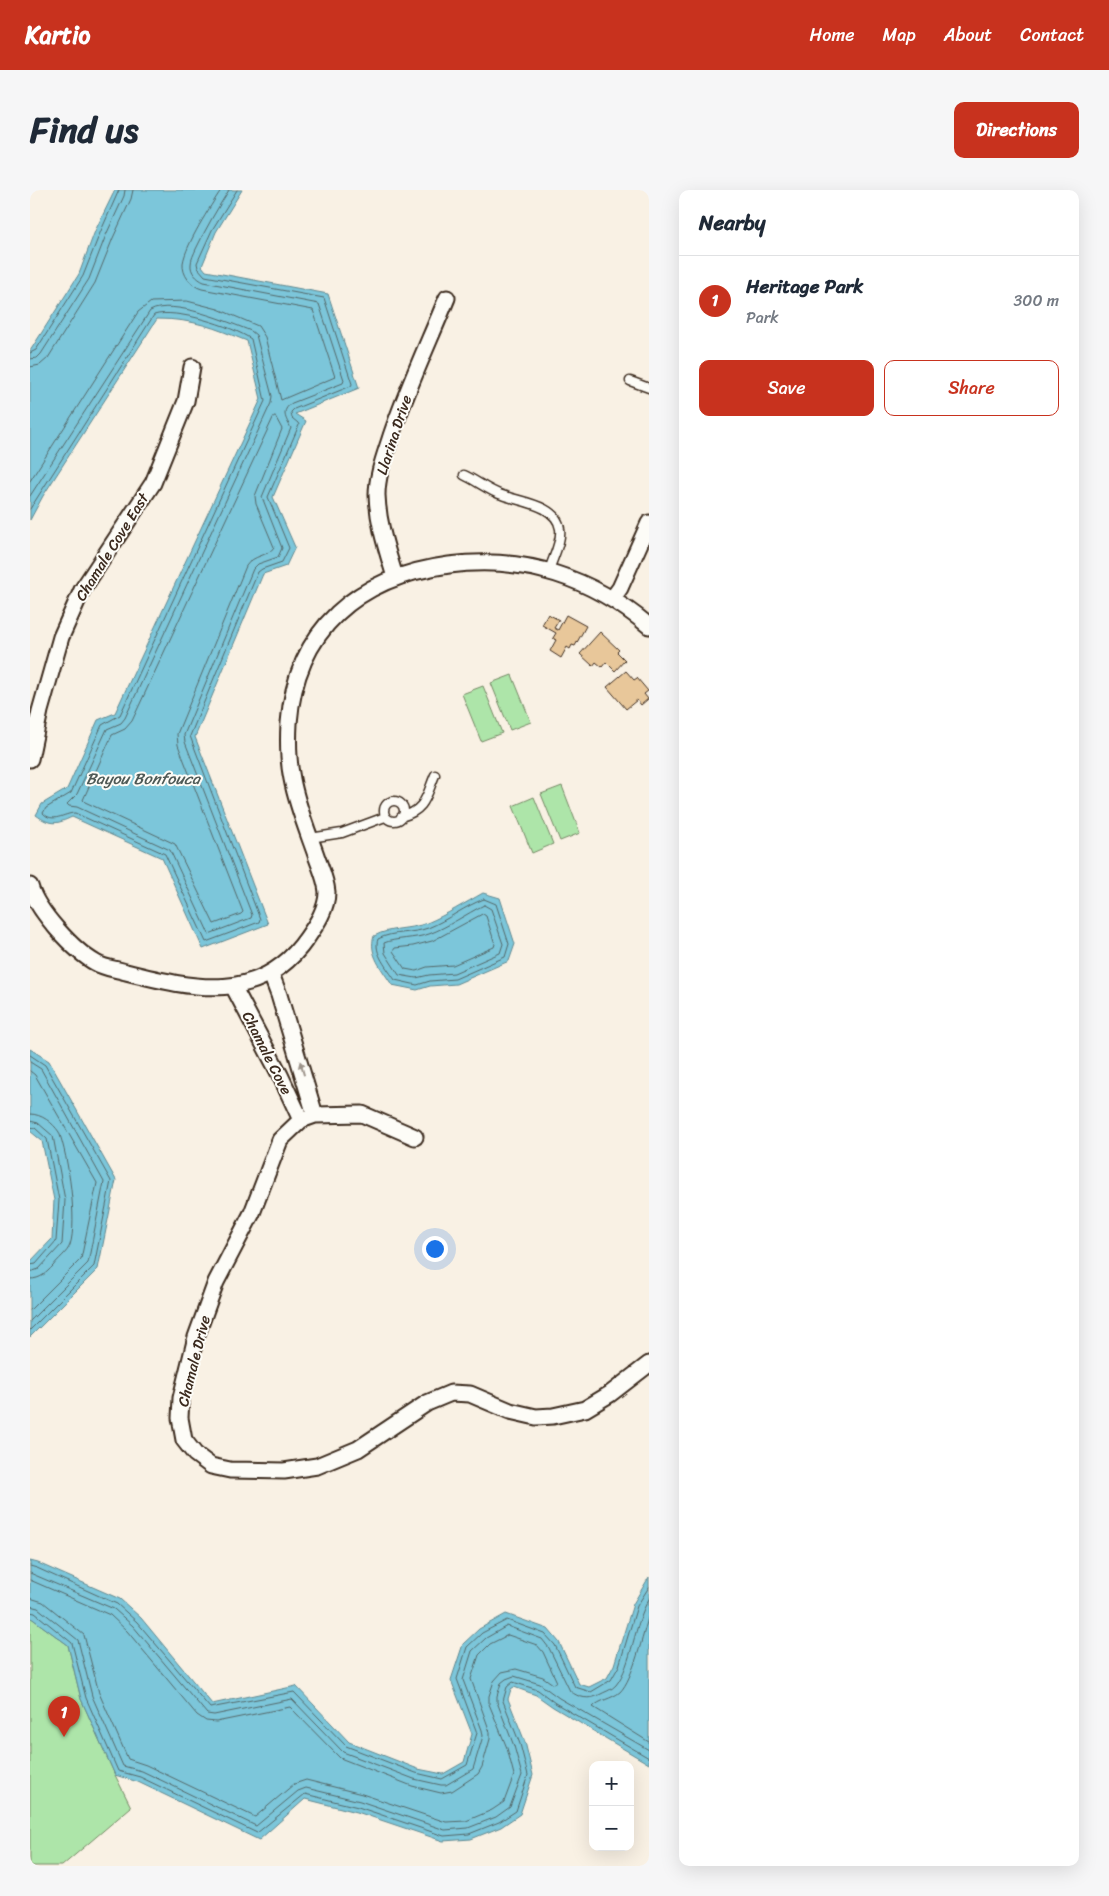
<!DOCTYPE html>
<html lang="en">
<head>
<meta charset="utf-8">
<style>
	:root { --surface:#fff; --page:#f6f6f7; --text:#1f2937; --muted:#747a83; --line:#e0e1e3; --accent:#c8321e }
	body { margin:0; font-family:Sriracha,sans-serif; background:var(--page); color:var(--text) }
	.controls { position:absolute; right:15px; bottom:15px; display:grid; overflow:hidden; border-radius:10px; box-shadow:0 5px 20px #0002 }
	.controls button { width:45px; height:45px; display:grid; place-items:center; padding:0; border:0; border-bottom:1px solid var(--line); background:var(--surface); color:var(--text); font:25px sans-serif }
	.you { position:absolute; left:404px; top:1058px; width:18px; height:18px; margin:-12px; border:4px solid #fff; border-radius:50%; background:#1a73e8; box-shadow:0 0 0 8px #1a73e833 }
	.badge { display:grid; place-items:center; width:32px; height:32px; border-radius:50%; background:var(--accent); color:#fff; font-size:16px; font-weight:700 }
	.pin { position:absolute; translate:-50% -41px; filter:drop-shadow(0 1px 2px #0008) }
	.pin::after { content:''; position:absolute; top:26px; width:18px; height:15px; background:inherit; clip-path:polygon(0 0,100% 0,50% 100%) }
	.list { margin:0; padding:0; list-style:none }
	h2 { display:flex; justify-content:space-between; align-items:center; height:65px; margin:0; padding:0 20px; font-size:21px }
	h2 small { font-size:16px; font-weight:400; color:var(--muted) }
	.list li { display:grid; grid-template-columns:32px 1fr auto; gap:15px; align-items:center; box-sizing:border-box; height:90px; padding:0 20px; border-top:1px solid var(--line) }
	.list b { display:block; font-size:19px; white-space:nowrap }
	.list p { margin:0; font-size:16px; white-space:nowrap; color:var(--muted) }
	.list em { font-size:16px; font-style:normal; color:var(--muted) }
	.actions { display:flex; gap:10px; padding:15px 20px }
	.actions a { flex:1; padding:11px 0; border:1px solid var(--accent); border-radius:10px; text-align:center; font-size:18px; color:var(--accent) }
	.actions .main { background:var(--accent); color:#fff }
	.map { position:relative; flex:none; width:619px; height:1676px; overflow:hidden; border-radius:10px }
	header { display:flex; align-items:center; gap:30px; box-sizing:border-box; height:70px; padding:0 25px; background:var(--accent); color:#fff }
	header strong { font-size:24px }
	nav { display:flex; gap:28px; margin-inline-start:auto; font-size:18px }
	.intro { display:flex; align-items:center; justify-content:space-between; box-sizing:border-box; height:120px; padding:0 30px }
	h1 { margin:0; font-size:35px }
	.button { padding:12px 22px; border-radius:10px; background:var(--accent); color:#fff; font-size:18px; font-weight:700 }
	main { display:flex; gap:30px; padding:0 30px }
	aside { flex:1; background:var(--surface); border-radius:10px; box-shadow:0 5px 20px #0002 }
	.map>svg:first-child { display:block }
	.green { fill:#ade5a9; stroke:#748864 }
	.water { fill:#7bc6da; stroke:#61888f }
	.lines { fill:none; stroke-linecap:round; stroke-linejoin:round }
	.shore { stroke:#556869; stroke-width:1 }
	.building { fill:#e8c79a; stroke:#3b2a1e }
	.service-casing { stroke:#3b2a1e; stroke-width:11 }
	.minor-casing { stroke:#3b2a1e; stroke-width:19 }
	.service { stroke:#fdfcf7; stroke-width:8 }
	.minor { stroke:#fdfcf7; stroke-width:15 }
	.oneway { fill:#9c938a }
	.labels { text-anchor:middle; stroke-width:4; stroke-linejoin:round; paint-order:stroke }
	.street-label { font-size:15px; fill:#3b2a1e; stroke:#fdfcf7 }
	.water-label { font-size:16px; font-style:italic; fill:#4e5956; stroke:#fdfcf7 }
</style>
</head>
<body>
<header>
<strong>Kartio</strong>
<nav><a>Home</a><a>Map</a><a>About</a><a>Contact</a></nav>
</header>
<div class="intro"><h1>Find us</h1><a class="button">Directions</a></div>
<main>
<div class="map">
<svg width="619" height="1676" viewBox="0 0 619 1676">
	<rect width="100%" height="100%" fill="#f9f1e4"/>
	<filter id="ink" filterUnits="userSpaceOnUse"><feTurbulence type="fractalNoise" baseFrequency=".02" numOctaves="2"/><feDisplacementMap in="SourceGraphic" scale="10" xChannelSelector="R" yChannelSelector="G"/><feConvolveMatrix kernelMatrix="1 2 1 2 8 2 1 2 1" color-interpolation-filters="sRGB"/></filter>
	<g filter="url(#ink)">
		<path class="green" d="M482 485 501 532 480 540 461 493Z
			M453 496 472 543 451 551 432 504Z
			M532 596 550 643 530 651 511 604Z
			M504 607 523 654 502 663 483 616Z
			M0 1427 38 1455 51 1509 85 1585 101 1617 32 1676H0Z"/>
		<path class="water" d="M85 0H212L186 42 172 76 176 81 298 104 329 198 265 224 276 231 243 307 265 357 256 376 233 384 165 547 238 734 173 759 132 668 42 627C27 634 21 636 6 625L12 614 37 599 68 530 85 523 231 209 217 151C184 138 164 129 127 129L13 306 0 330V161L49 84 65 41Z
			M453 703 470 708 485 754 479 771 426 794 400 796 387 800 362 795C352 779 338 764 344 746 361 737 379 740 397 733 416 725 435 713 453 703Z
			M0 859 19 871 86 990 68 1079 0 1147V1072L22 1049 24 1010 12 951 0 941Z
			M0 1371 8 1373 90 1409 111 1428 182 1514 266 1496 319 1552 388 1579 413 1584 434 1572 442 1544 421 1490 433 1454 449 1439 476 1424 518 1439 529 1452 549 1494 559 1497 577 1488 584 1475 603 1414 619 1387V1574L523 1517 506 1505 484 1497 481 1499 478 1509 495 1552 503 1585 490 1624 471 1637 441 1649 413 1651 327 1622 275 1609 229 1650 108 1592 85 1585 51 1509 38 1455 0 1427Z"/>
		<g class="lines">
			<path class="shore" d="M0 163 6 160 53 86 70 43 89 0
				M0 169 7 168 11 164 59 89 76 45 94 6 95 0
				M0 177 10 175 18 168 65 93 83 48 101 9 103 0
				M245 226 252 239 225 306 226 314 244 357C238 367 224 364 216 376L147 544 148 555 213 722 211 724 184 734 145 654 55 612 53 610 82 545 95 539 102 531 243 228Z
				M0 291 108 122 121 112 157 111 188 119 228 136 235 147 251 210 305 187 283 120 172 99C161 96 152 85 153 73 156 54 180 17 191 0
				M0 306 120 121C143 108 198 132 221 141L226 145 242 206 241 213 95 528 91 533 77 539 47 604 37 614 39 616 47 617 140 660 179 744 221 728 222 725 155 552 154 545 223 379 228 374 248 367 252 358 232 307 261 238C256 229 250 221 262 213L313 193 314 190 289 114 174 92C167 89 160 82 161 74 161 69 164 64 166 59 176 38 187 19 199 0
				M0 319 124 125C145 118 202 136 221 149L235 211 90 525 72 535 41 603 16 618 13 623C23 634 34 623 45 623L135 664 176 752 229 732 230 729 160 546 228 382 232 379 252 372 259 358 238 307 269 235 268 233 262 228 261 222 264 219 321 196 322 194 294 108 175 86 168 78 167 73 182 40 207 0
				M454 709 466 714 479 754 475 767 425 789 400 791 387 795 365 790C358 779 343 763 348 749 363 741 382 744 398 738 418 730 435 716 454 709Z
				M454 715 461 719 473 754 470 763 424 783 399 785 386 788 369 785 355 763 354 753C365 748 385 749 399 744 418 737 436 724 454 715Z
				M453 724 456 726 465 754 464 757 423 775 397 777 386 781 375 779 363 761 365 758 383 756 402 751Z
				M0 865 15 875 81 991 64 1076 0 1140
				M0 872 11 879 74 992 58 1073 0 1131
				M0 881 5 885 67 993 51 1069 0 1120
				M0 924C12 924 23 933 29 942 38 966 48 1031 40 1055 37 1063 28 1069 23 1076 16 1083 11 1089 0 1089
				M0 931 8 933 23 946 35 1010 32 1054 9 1079 0 1082
				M0 937 5 938 17 949 29 1010 26 1051 6 1074 0 1075
				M0 1376 7 1378 87 1414 107 1432 180 1518 264 1502 316 1556 386 1583 412 1589 437 1575 447 1543 427 1489 437 1457 452 1443 477 1430 515 1444 525 1455 545 1497 561 1502 581 1490 589 1476 607 1416 619 1397
				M0 1383 84 1419 103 1436 177 1524 184 1525 262 1509 313 1562 384 1589 411 1595H416L443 1579 453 1546 452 1540 433 1490 442 1461 456 1448 477 1436 512 1449 519 1458 540 1501C549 1508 559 1510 569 1505 574 1502 582 1500 586 1495 602 1475 604 1433 619 1409
				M0 1390 80 1425 97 1441 167 1525 176 1531 186 1532 260 1517 310 1568 382 1596 411 1603 422 1601 448 1584 452 1577 460 1549V1542L441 1489 449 1465 460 1454 478 1445 507 1455 513 1462 527 1492 523 1494 513 1487 486 1479 472 1482 464 1491 459 1506V1514L477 1558 484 1585 474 1612 462 1620 436 1631 416 1632 332 1604 276 1590 264 1594 225 1627 116 1575 98 1569 69 1503 54 1445 13 1412 0 1408
				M0 1416 8 1418 48 1450 62 1506 93 1576 112 1581 226 1636 268 1601 276 1598 330 1611 415 1640 438 1638 466 1627 480 1617 492 1585 484 1556 467 1512V1506L471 1493 476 1489 484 1486 510 1494 529 1508 619 1560
				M0 1422 5 1423 42 1453 56 1508 88 1581 110 1587 227 1643 275 1604 328 1617 414 1646 439 1644 469 1632 486 1621 498 1585 490 1554 473 1511 477 1497 483 1492 508 1500 525 1513 619 1568
				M619 1425C613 1444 603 1489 590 1502 582 1509 569 1510 563 1517L619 1552"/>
		</g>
		<path class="building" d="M518 424 529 430 524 438 528 440 536 425 556 436 545 456 542 455 540 459 537 457 531 468 520 461 526 450 523 448 526 443 512 435Z
			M570 442 589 460 587 462 595 470 585 481 576 472 572 477 566 472 563 476 550 464Z
			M596 481 604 490 607 488 618 501 614 504 618 509 611 515 607 510 596 519 577 497Z"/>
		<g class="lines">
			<defs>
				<path id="service" d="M600 191 619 198
					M434 285C447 291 459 301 472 305 491 312 527 315 530 339 532 352 522 369 519 381
					M354 621a10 10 0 1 1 20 0a10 10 0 1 1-20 0Z
					M371 627C396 620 396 606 405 585
					M280 648 312 643 355 627"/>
				<path id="minor" d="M365 387C357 360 348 334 347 305 347 285 355 265 361 246 377 199 398 154 417 108
					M582 409 590 398 619 333
					M0 569 10 521 31 447 52 400 123 293 156 211 162 177
					M0 696C7 721 44 761 66 773 74 778 86 779 96 782 163 799 231 815 277 748 286 735 297 719 297 702 296 690 291 679 287 668 278 642 267 616 262 589 258 571 258 552 259 533 266 439 328 387 419 375 494 365 562 388 619 436
					M241 784 249 805 285 925
					M203 796 250 885 271 930
					M385 947 332 924 285 925 271 930 250 950 222 1023 186 1092 166 1147 151 1208 150 1228 154 1250 165 1264 181 1276 200 1280 254 1281 287 1276 328 1259 397 1213 421 1203 440 1204 480 1221 506 1227 523 1226 555 1219 580 1204 619 1174"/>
			</defs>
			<use href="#service" class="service-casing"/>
			<use href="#minor" class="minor-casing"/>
			<use href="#service" class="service"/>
			<use href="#minor" class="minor"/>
		</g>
		<defs><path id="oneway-solid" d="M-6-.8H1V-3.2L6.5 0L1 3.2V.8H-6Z" transform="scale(1.25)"/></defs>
		<use class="oneway" href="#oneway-solid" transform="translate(272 878) rotate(-106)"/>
	</g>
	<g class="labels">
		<g class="street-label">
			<text transform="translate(364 245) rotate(-72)" y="5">Llarina Drive</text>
			<text transform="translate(82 357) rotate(-58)" y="5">Chamale Cove East</text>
			<text transform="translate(237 863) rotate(63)" y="5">Chamale Cove</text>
			<text transform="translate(164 1171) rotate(-76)" y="5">Chamale Drive</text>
		</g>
		<g class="water-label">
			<text x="113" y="594">Bayou Bonfouca</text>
		</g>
	</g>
</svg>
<div class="controls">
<button>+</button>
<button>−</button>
</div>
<div class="you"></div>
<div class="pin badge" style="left:34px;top:1547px">1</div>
</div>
<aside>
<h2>Nearby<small></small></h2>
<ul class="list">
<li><span class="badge">1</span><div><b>Heritage Park</b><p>Park</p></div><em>300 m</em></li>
</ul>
<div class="actions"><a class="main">Save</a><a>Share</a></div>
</aside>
</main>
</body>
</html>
